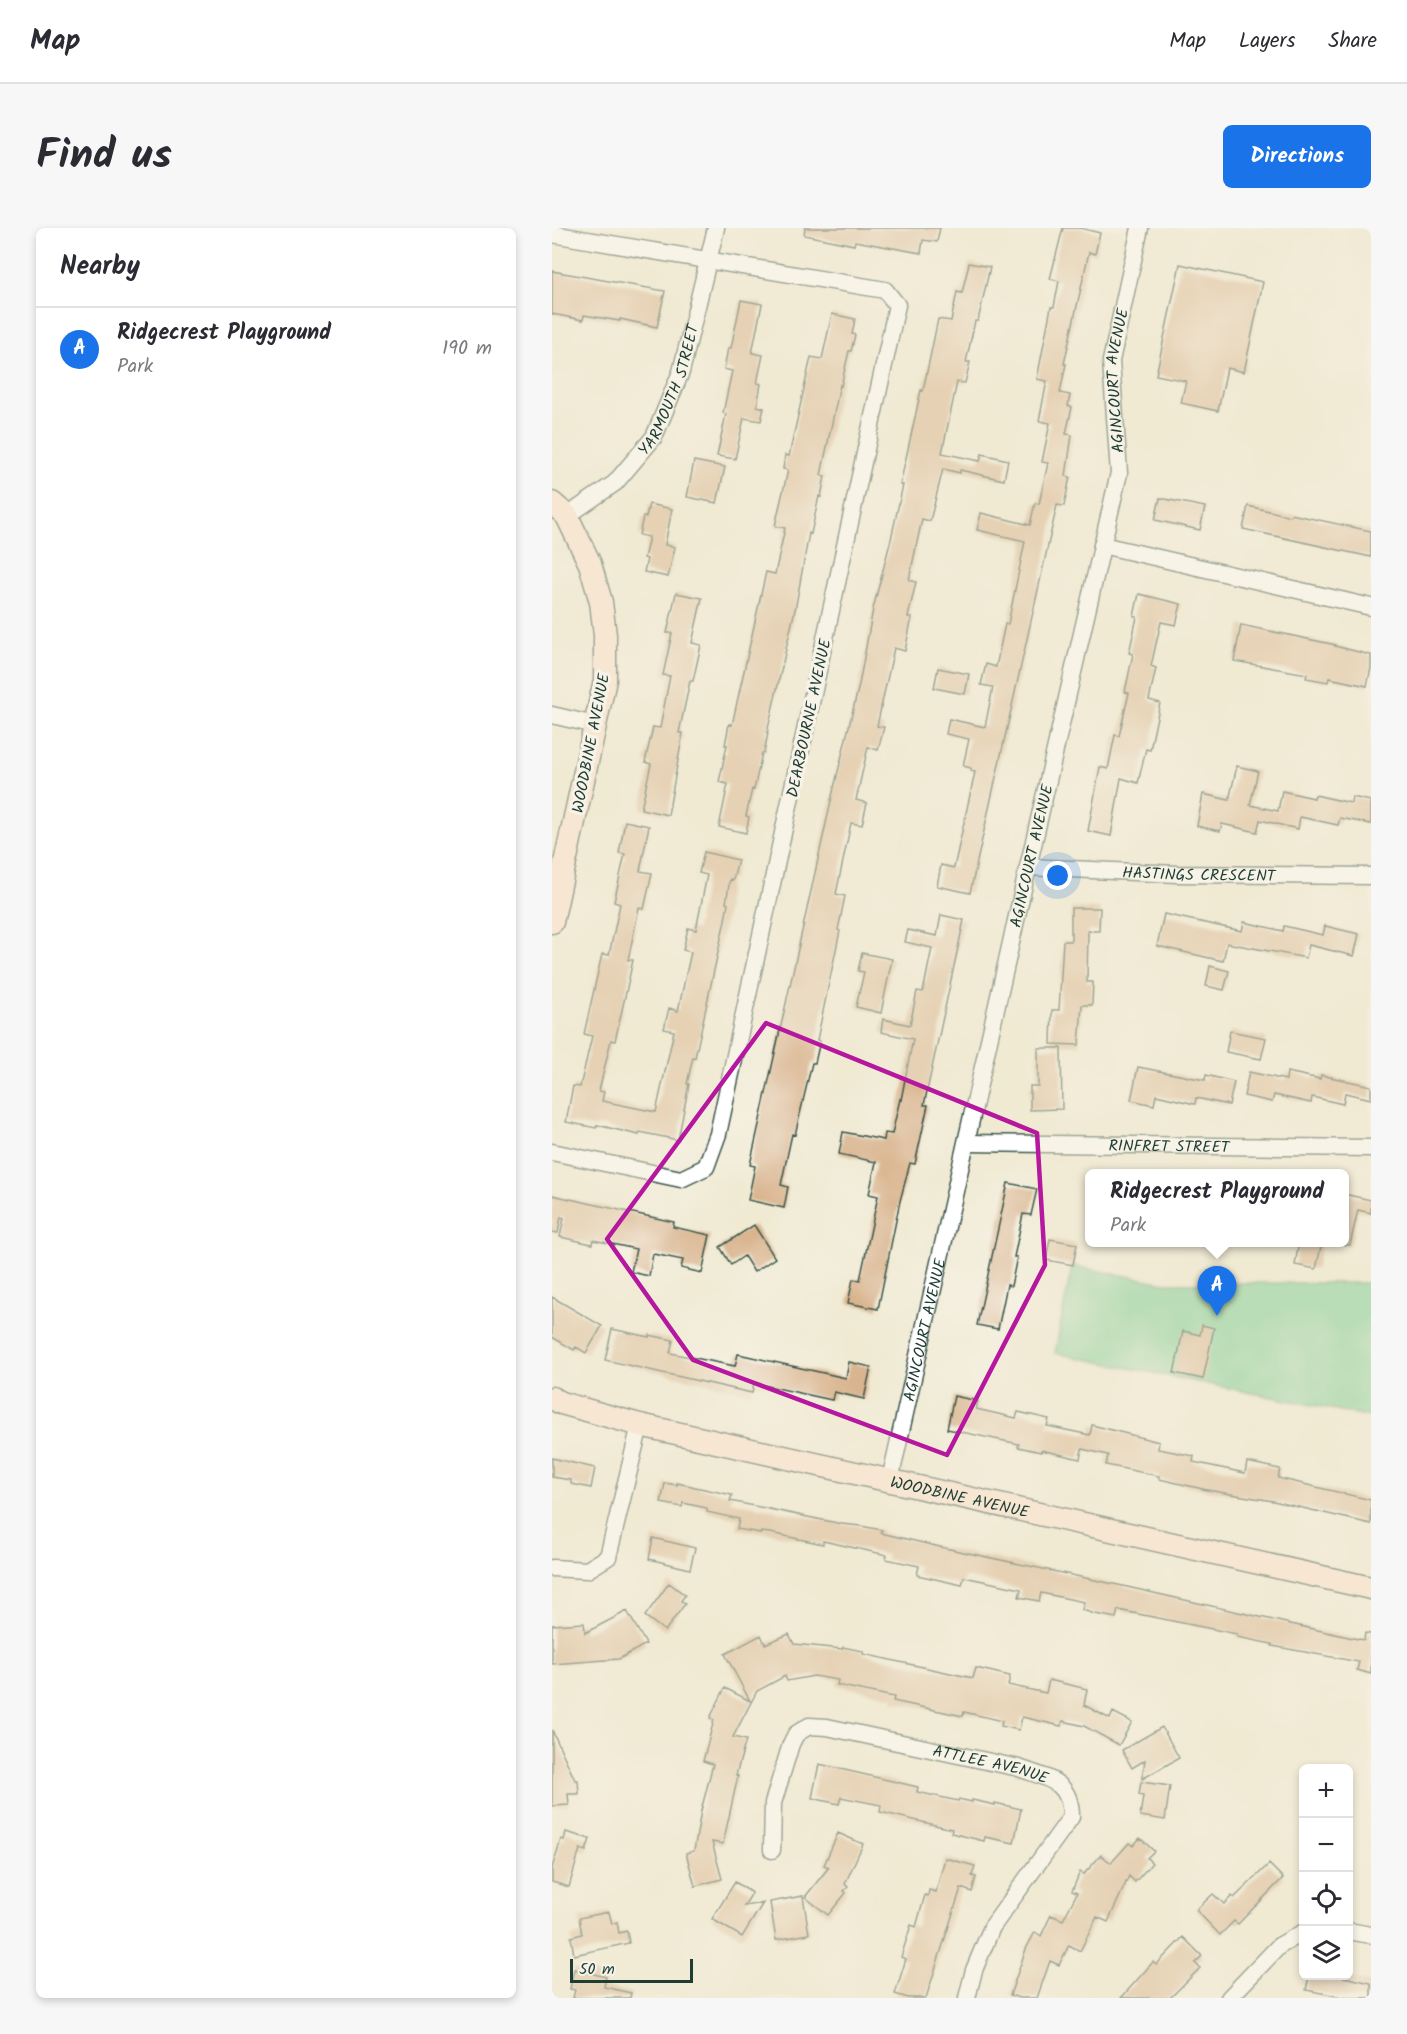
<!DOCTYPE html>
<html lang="en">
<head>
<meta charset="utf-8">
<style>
	:root { --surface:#fff; --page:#f7f7f7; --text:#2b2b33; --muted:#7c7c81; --line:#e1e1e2; --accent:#1a73e8 }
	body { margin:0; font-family:Kalam,sans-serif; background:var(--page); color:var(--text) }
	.controls { position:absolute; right:18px; bottom:18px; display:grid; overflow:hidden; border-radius:9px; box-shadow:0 3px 9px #0003 }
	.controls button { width:54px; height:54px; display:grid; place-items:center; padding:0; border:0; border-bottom:2px solid var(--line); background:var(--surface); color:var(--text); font:30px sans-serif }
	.scale { position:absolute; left:18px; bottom:15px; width:123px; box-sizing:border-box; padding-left:6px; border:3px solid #1f3d34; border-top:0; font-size:16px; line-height:21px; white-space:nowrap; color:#1f3d34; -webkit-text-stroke:4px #f7f3e8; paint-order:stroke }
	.you { position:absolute; left:506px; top:648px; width:21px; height:21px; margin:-15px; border:4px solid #fff; border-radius:50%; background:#1a73e8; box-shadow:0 0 0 9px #1a73e833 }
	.badge { display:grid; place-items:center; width:39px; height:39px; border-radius:50%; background:var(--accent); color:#fff; font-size:20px; font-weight:700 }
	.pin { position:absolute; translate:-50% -50px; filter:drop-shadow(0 2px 3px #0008) }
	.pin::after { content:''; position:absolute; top:32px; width:21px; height:18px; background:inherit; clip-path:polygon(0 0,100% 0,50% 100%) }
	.popup { position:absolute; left:533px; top:941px; width:264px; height:78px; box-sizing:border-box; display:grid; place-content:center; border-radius:9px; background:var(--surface); filter:drop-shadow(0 2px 4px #0005); font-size:20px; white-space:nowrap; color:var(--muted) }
	.popup b { font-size:22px; color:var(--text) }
	.popup::after { content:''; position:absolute; left:50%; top:100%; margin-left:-12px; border:12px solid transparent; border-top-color:var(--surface) }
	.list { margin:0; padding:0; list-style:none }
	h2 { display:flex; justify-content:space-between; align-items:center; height:78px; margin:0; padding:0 24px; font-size:26px }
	h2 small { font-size:20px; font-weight:400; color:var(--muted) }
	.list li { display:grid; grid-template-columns:39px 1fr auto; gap:18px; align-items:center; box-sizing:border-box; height:84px; padding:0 24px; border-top:2px solid var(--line) }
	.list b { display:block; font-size:22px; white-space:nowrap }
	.list p { margin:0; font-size:20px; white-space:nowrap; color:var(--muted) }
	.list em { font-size:20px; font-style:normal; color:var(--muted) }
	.icon { flex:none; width:33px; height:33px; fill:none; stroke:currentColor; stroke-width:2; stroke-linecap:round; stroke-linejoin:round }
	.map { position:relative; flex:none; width:819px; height:1770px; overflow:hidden; border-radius:9px }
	header { display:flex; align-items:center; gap:36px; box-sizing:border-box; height:84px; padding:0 30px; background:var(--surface); border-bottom:2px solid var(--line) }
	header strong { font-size:28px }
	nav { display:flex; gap:33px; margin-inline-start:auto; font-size:21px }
	.intro { display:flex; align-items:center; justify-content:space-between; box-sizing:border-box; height:144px; padding:0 36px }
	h1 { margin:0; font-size:42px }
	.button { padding:15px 27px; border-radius:9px; background:var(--accent); color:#fff; font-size:21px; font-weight:700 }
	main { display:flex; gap:36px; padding:0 36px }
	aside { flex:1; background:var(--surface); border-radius:9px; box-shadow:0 3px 9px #0003 }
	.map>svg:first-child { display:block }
	.green { fill:#77ce93; stroke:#4b8664; stroke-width:1.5 }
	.building { fill:#d9b48e }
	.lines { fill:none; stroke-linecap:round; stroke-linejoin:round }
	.street-casing { stroke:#3e574c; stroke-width:19 }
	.secondary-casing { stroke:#3e574c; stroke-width:25 }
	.street { stroke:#fff; stroke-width:16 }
	.secondary { stroke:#fee3d1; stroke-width:22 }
	.marked { fill:none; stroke:#b5179e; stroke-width:4.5; stroke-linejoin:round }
	.labels { text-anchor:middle; stroke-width:6; stroke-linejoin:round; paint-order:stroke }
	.street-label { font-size:16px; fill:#1f3d34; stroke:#f7f3e8 }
</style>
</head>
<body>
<header>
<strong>Map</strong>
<nav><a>Map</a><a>Layers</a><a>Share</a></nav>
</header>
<div class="intro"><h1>Find us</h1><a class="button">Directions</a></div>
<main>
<aside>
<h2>Nearby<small></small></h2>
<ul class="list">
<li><span class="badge">A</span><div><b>Ridgecrest Playground</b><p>Park</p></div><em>190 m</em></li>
</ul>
</aside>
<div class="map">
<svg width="819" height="1770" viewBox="0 0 819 1770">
	<rect width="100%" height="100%" fill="#f7f3e8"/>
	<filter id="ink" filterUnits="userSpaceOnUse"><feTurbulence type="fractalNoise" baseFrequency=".0167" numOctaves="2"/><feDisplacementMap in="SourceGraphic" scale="12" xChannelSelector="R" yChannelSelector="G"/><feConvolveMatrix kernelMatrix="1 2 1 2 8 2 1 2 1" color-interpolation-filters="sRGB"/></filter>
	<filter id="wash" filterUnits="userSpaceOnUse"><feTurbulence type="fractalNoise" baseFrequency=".008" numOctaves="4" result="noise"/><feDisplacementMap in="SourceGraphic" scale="24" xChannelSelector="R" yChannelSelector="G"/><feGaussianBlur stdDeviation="1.35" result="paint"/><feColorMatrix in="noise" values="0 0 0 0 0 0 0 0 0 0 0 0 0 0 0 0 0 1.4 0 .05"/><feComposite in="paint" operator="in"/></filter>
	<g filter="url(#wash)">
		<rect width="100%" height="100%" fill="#f0ead3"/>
		<path class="green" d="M520 1038 613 1055H819V1189L503 1125Z"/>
		<g id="blocks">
			<path class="building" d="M253 0H388L385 14 371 12 369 25 303 13 302 17 252 7Z
				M511 0H528L548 5 543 26 537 24 512 136H514L508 165 518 167 516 178 520 179 514 206 520 207 514 248 518 249 512 278 505 277 418 665 385 658 389 637 402 640 423 544 419 543V540L411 538 417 511 394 506 397 491 433 499 441 459 429 457 434 436 444 439 453 396H456L473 313 425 302 429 285 478 297 483 275 487 276 496 235 490 234 498 195 487 193 495 153 485 151 499 79H502L507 53 498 51Z
				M417 35 438 39 426 93H423L414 134H418L413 155 405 154 390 225 428 233 430 226 456 232 452 252 408 242V245L391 241 378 293 370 291 357 352 364 354 356 389H360L353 423 342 420 325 498 332 499 326 522 316 519 304 572 315 575 310 597 299 595 284 666 293 668 286 702 288 703 265 812 268 813 263 835H260L243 907 240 906 229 957 236 959 232 980 196 972 203 938 198 937 281 564 307 457 321 381 339 311 351 257H348L369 162 371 163 386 91 399 93 405 64 410 65Z
				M628 36 711 54 692 144 675 140 666 183 629 175 634 153 604 147Z
				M0 43 113 63 105 99 68 91V93L32 87 31 92 0 86Z
				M189 72 210 76 200 125 211 127 205 155 209 156 205 178 212 180 209 193 192 190 183 231 165 228 174 186 171 185 180 143 172 141 176 120H179Z
				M280 86 303 91 300 106 303 107 299 123H297L289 158 288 157 269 247 273 248 269 269 267 268 259 306 257 305 244 377 215 505H216L212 525H210L202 562 200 561 194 588 197 589 194 605 167 599 176 556 167 554 175 517H173L177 496 180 497 214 344 223 346 233 300 223 298 236 242 231 241 233 227 237 228 259 129 270 131Z
				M142 233 173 239 165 275 135 269Z
				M608 270 653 279 648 302 603 292Z
				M97 276 120 281 113 317 123 319 116 349 92 344 95 331 92 330 97 309 87 307 91 289H94Z
				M696 278 738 288 739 286 819 303V329L691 301Z
				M124 365 150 370 140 415 149 417 141 453H138L127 505H131L116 587 89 581 99 536 93 534 101 499 108 500 118 448 111 447 120 405H115Z
				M587 366 629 376 624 397 609 394 599 438 604 440 597 472 608 475 598 522 594 521 586 555 569 550 559 608 536 603 548 539 556 541 563 507 567 508 577 465 573 464 581 426 577 425 585 389 582 388Z
				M689 397 784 417 783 418 819 427V440L815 458 777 450 776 454 754 450 755 446 682 433Z
				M386 440 417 446 413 466 382 460Z
				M685 538 706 543 698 577 726 583 730 563 762 570 763 567 799 575 800 569 819 573V596L788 590 786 597 748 589 746 601 708 592 705 604 670 596 668 603 645 598 651 566 677 572Z
				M73 593 97 598 88 643 100 645 92 681 87 680 76 732H81L73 769 63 813 59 812 47 863 52 864 50 873 104 884 122 803 112 801 117 780 126 783 139 724 131 722 136 700 144 702 155 647 147 645 152 624 186 632 181 652 178 651 174 675 176 676 173 692 143 830 141 829 135 856H137L126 912 88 904 87 907 45 897 44 900 14 894 21 858 28 859 40 808 32 806 50 726 57 727 68 676 62 674 73 626 67 625Z
				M519 680H548L547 703H536L535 754H541L540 777H530L527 817 499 816 500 782H507L511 713H519Z
				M612 686 690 703 692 694 731 703 732 698 771 707 773 698 807 706 802 728 757 717 754 730 675 715 671 733 605 718Z
				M389 687 412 692 372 877H376L363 936 358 935 348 973 326 1081 296 1075 301 1051 308 1052 326 968 317 966 324 934 287 926 291 904 332 912 333 905 340 906 348 871 349 872 361 811 329 804 331 791 358 797 365 763 371 764 380 720 353 714 356 702 385 708Z
				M310 725 340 731 329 785 304 779 312 744 306 743Z
				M658 738 677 743 672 762 654 758Z
				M678 803 714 810 709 831 674 824Z
				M486 820H509L510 881 478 882V858H486Z
				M586 839 653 852 654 847 682 854 677 877 644 870 643 876 604 867 602 877 579 872Z
				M697 844 734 852 735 844 768 851 769 847 819 858V871L793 865 791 876 760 869 759 875 722 867 720 874 692 868Z
				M456 955 485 961 479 987 471 986 462 1029H465L459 1058 455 1057 446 1101 425 1097Z
				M792 966 819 972V985L806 982 798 1017H792Z
				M0 967 122 994 121 999 158 1007 150 1045 129 1040 131 1032 101 1026 97 1048 79 1044 84 1021 41 1012 40 1016 8 1009 12 990 9 989 6 1005 0 1004Z
				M202 997 223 1030 202 1044 192 1028 179 1037 168 1019Z
				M498 1011 525 1016 521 1037 494 1032Z
				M747 1014H770L764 1041 743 1037Z
				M0 1069 50 1098 34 1125 24 1119 22 1122 0 1109Z
				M650 1097 662 1100 651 1151 622 1145 631 1103 648 1107Z
				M60 1101 97 1109V1107L121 1112 118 1125 183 1138 186 1126 294 1150 297 1134 319 1139 312 1171 282 1164 280 1172 202 1155 200 1165 53 1132Z
				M402 1168 426 1173 424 1181 464 1190 466 1184 497 1191 495 1198 538 1207 540 1197 607 1214 606 1221 642 1228 641 1234 693 1245 695 1234 728 1241 726 1250 819 1272V1296L721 1273 655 1262 607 1251V1248L554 1237 556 1227 530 1221 528 1231 489 1222V1224L466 1219 467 1216 395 1201Z
				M0 1230 43 1240 39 1260 19 1256V1252L0 1249Z
				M113 1255 125 1257V1255L180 1267 178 1273 290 1296 309 1298 330 1302 329 1305 388 1319 571 1358 801 1410 812 1412 813 1405 819 1406V1446L805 1442 807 1434 720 1418V1416L685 1409V1406L566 1382 564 1390 543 1386 530 1382 532 1374 489 1365 487 1373 467 1369 469 1361 412 1349 410 1357 365 1347 367 1338 334 1331 335 1327 271 1313V1316L218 1305 209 1304V1305L185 1301 187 1291 155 1284V1280L131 1275 130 1279 109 1275Z
				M101 1310 143 1320 138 1341 97 1331Z
				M117 1355 133 1367 129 1373 133 1376 113 1403 93 1388Z
				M75 1383 94 1416 67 1431 0 1436V1397L32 1395 33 1405Z
				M237 1406 242 1416 290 1421 291 1419 311 1423V1426L421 1450 424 1440 458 1448 456 1457 494 1465 497 1452 535 1461 532 1477 558 1491 561 1484 580 1494 567 1517 532 1498 511 1493 509 1498 470 1489 467 1502 449 1498 450 1493 412 1484 411 1488 341 1473 342 1469 285 1457 286 1452 262 1448 235 1453 233 1448 205 1463 181 1509 194 1512 184 1547 186 1548 171 1616 160 1614 170 1651 143 1658 134 1625 142 1623 149 1583 161 1536 151 1533 162 1492 158 1490 173 1460 198 1473 173 1426 209 1407 213 1416Z
				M610 1499 627 1530 590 1551 593 1532 580 1540 570 1522Z
				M0 1502 23 1552H26L27 1566H16L17 1577 0 1578Z
				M267 1536 366 1559 365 1564 406 1573 407 1571 420 1574V1572L443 1577V1575L469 1581 462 1615 433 1609 432 1613 399 1605 400 1601 328 1584 329 1577 289 1569 287 1576 260 1570Z
				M589 1554 618 1558 613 1592 588 1588 591 1568 587 1567Z
				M14 1604 38 1611 34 1623 28 1621 17 1659 0 1654V1640L9 1611 12 1612Z
				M286 1605 311 1616 293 1656 296 1659 292 1663 294 1665 276 1687 253 1669 277 1639 272 1637Z
				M588 1610 602 1623 595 1630 600 1635 583 1654 577 1648 556 1694 545 1689 528 1723 517 1717 507 1737 498 1733 485 1770H467L458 1767 474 1721 483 1704 489 1708 499 1687 511 1692 525 1665 520 1663 528 1644 532 1646 549 1627 559 1635 577 1615 581 1618Z
				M393 1630 423 1638 420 1648 424 1649 420 1664 409 1660 374 1770H356L343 1766 354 1731 349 1729 359 1697 364 1699 373 1667 376 1668 377 1662 384 1664Z
				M717 1636 731 1650 686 1696 682 1693 668 1707 644 1682 661 1666 672 1676 680 1668 682 1670Z
				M183 1654 200 1665 192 1678 211 1675 190 1709 160 1691Z
				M251 1668 257 1706 224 1712 218 1674Z
				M57 1684 60 1696 65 1694 67 1705 75 1703 77 1715 22 1727 19 1709 30 1706 27 1690Z
				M631 1709 650 1728 643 1735 648 1740 618 1770H569L601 1734 604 1737Z
				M22 1741 54 1749 52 1759 79 1765 78 1770H21L23 1762 18 1761Z
				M757 1748H793L792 1749 819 1755V1770H795L754 1762Z"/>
		</g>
	</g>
	<g filter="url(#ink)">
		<use href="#blocks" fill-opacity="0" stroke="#3e574c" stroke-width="1.5"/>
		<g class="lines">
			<defs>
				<g id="street">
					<path d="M0 6 333 62 345 77 166 906 154 939 129 951 0 924"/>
					<path id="s1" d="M15 288 63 255 102 209 129 144 164 0"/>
					<path d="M550 317 819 379"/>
					<path d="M0 487 43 497"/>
					<path id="s2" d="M476 639 625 646 819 648"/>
					<path id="s3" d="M415 915 819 920"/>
					<path id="s4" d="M338 1252 476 639 567 245 559 133 588 0"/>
					<path d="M0 1340 35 1342 56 1329 88 1197"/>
					<path id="s5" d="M220 1622 221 1575 239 1516 244 1506 257 1498 275 1499 467 1540C496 1551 519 1552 519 1589L440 1699 422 1742 415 1770"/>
					<path d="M796 1703 819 1707"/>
					<path d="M677 1770 727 1718 752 1704"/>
				</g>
				<g id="secondary">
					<path d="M0 275 15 288 38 336 49 374 53 407V452L0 694"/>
					<path id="s6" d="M0 1170 9 1175 88 1197 819 1360"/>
				</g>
			</defs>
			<use href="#street" class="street-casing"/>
			<use href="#secondary" class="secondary-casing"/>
			<use href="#street" class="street"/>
			<use href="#secondary" class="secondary"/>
		</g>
	</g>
	<path d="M0 0H819V1770H0ZM214 795 485 905 493 1037 395 1227 141 1132 55 1011Z" fill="#f0ead3" fill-opacity=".55" fill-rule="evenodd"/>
	<path class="marked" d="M214 795 485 905 493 1037 395 1227 141 1132 55 1011Z"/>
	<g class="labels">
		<g class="street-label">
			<text dy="6" stroke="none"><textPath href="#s4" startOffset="1126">AGINCOURT AVENUE</textPath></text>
			<text dy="6" stroke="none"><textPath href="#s1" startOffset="168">YARMOUTH STREET</textPath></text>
			<text transform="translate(256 490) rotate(-78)" y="6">DEARBOURNE AVENUE</text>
			<text transform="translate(38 515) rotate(-79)" y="6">WOODBINE AVENUE</text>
			<text dy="6" stroke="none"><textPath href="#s4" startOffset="640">AGINCOURT AVENUE</textPath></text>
			<text dy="6" stroke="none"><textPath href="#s2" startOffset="171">HASTINGS CRESCENT</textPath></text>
			<text dy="6" stroke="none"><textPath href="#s3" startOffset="202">RINFRET STREET</textPath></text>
			<text dy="6" stroke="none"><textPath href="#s4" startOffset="154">AGINCOURT AVENUE</textPath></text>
			<text dy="6" stroke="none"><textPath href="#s6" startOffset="420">WOODBINE AVENUE</textPath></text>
			<text dy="6" stroke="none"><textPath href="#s5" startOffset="321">ATTLEE AVENUE</textPath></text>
		</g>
	</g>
</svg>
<div class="controls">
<button>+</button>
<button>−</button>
<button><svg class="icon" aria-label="locate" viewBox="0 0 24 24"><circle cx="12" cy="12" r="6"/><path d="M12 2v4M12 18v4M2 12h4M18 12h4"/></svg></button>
<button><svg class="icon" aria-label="layers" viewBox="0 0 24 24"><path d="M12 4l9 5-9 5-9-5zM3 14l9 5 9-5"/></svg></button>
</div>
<div class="scale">50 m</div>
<div class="you"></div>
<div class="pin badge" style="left:665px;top:1088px">A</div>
<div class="popup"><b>Ridgecrest Playground</b>Park</div>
</div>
</main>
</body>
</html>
